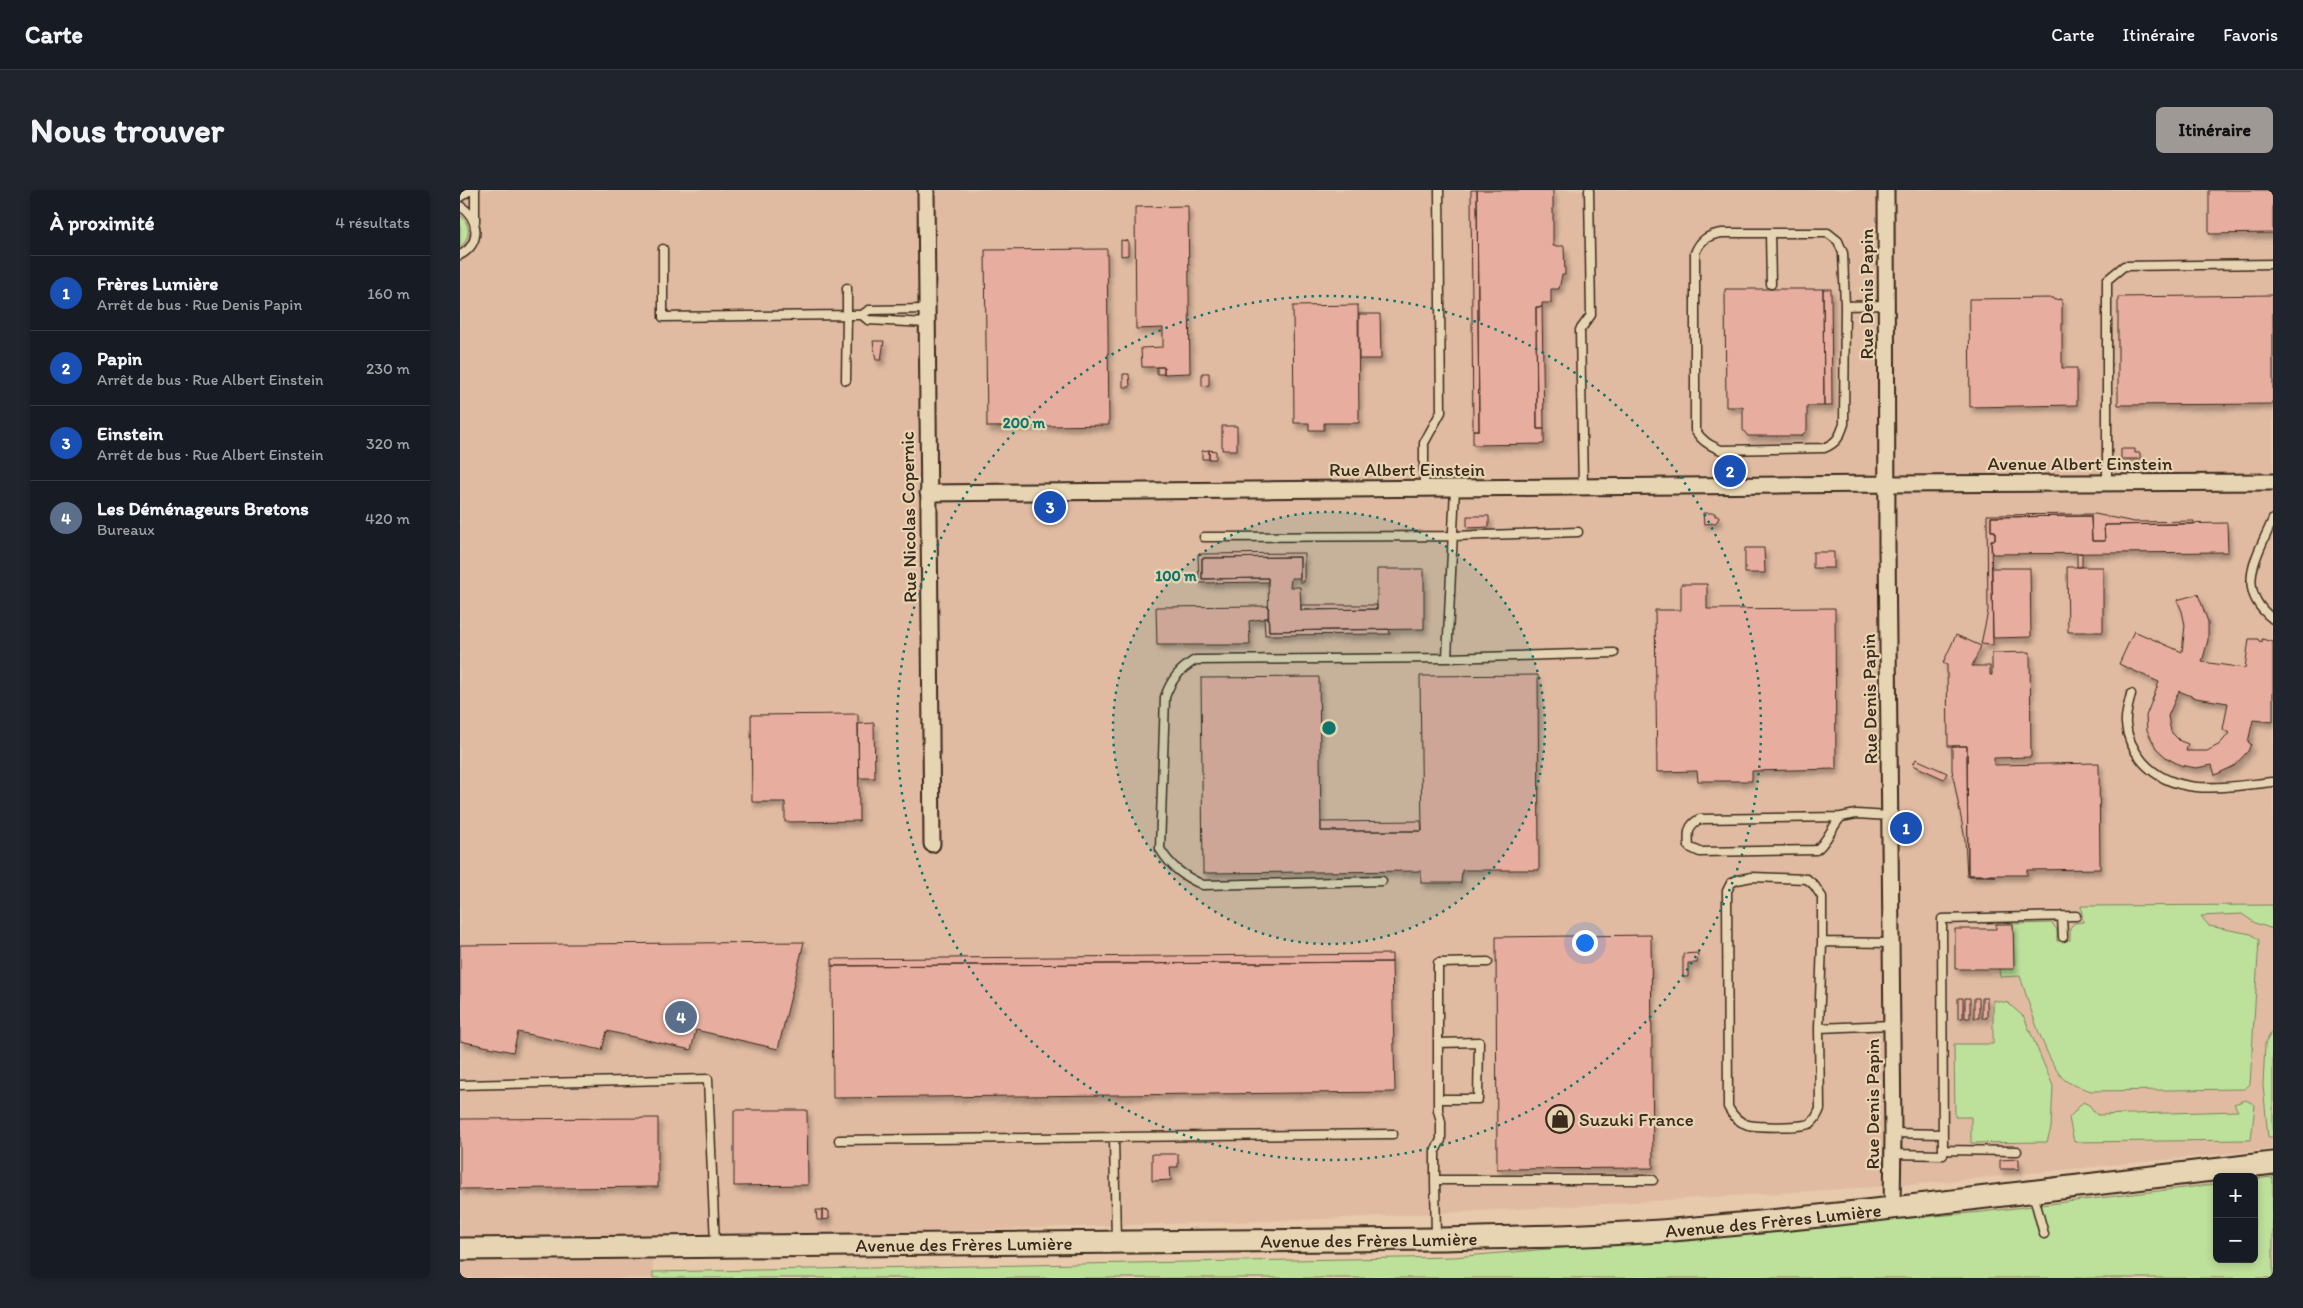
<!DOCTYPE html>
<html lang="fr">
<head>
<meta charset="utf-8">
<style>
	:root { --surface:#171b24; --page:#20242c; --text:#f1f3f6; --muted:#9ea1a6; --line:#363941; --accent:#9f9995 }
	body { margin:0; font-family:Itim,sans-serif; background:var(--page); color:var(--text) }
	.controls { position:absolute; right:15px; bottom:15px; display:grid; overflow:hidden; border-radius:8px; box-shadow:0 2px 8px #0003 }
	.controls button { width:45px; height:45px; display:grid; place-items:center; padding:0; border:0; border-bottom:1px solid var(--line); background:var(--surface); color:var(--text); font:25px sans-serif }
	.you { position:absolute; left:1124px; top:752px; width:18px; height:18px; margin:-12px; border:4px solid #fff; border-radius:50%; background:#1a73e8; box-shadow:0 0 0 8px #1a73e833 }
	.badge { display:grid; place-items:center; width:32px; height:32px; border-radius:50%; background:var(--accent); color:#fff; font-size:16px; font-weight:700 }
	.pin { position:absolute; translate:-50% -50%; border:2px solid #fff; box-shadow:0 1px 5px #0006 }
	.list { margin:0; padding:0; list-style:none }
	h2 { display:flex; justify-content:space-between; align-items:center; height:65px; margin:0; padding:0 20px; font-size:21px }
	h2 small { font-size:16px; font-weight:400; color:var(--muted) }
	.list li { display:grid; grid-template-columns:32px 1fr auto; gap:15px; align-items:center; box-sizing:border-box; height:75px; padding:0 20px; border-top:1px solid var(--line) }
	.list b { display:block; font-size:19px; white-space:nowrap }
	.list p { margin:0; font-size:16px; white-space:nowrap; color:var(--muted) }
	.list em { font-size:16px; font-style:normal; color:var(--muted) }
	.map { position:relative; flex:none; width:1813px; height:1088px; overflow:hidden; border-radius:8px }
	header { display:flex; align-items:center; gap:30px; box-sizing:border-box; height:70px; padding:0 25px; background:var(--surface); border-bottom:1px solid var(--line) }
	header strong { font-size:24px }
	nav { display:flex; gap:28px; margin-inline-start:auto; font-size:18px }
	.intro { display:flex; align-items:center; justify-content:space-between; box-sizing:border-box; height:120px; padding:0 30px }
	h1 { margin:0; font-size:35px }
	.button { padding:12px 22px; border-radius:8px; background:var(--accent); color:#111; font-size:18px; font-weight:700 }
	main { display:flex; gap:30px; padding:0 30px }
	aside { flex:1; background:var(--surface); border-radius:8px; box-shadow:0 2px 8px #0003 }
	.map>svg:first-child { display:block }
	.built { fill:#e0bba2 }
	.green { fill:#bde09a; stroke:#7c855c }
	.building { fill:#e7ae9f; stroke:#3b2a1e; fill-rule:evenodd; filter:url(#shadow) }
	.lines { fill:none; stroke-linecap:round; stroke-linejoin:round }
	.lane-casing { stroke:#3b2a1e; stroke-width:11 }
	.street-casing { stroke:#3b2a1e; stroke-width:19 }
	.secondary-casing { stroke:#3b2a1e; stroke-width:25 }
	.lane { stroke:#e7d4b2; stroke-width:8 }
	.street { stroke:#e7d4b2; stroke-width:15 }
	.secondary { stroke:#e7d4b2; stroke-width:21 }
	.ring { fill:none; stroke:#0f766e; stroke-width:2.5; stroke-dasharray:2.5 5 }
	.labels { text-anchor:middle; stroke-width:4.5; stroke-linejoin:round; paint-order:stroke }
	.street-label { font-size:19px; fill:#3b2a1e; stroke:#e7d4b2 }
	.poi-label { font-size:19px; fill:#3b2a1e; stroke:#e7d4b2; text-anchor:start }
	.centre { fill:#0f766e; stroke:#e7d4b2; stroke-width:2.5 }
	.ring-label { font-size:15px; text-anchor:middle; font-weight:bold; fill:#0f766e; stroke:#e7d4b2; stroke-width:4.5; stroke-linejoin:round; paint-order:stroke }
</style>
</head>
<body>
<header>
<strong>Carte</strong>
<nav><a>Carte</a><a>Itinéraire</a><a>Favoris</a></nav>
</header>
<div class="intro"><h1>Nous trouver</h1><a class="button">Itinéraire</a></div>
<main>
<aside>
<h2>À proximité<small>4 résultats</small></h2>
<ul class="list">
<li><span class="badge" style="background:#1a4fb4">1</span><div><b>Frères Lumière</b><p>Arrêt de bus · Rue Denis Papin</p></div><em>160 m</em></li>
<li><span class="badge" style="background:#1a4fb4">2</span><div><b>Papin</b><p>Arrêt de bus · Rue Albert Einstein</p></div><em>230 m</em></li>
<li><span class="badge" style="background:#1a4fb4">3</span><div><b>Einstein</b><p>Arrêt de bus · Rue Albert Einstein</p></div><em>320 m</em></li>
<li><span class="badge" style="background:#5c6f8a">4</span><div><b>Les Déménageurs Bretons</b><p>Bureaux</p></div><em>420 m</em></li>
</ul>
</aside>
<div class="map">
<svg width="1813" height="1088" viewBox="0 0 1813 1088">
	<defs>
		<filter id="shadow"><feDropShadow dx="3" dy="5" stdDeviation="2.5" flood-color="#0004"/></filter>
	</defs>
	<rect width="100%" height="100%" fill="#e7c9ac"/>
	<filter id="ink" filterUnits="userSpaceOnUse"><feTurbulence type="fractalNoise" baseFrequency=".02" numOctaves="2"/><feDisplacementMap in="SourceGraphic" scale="10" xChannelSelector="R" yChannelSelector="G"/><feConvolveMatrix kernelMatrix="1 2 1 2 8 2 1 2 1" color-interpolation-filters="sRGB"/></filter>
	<g filter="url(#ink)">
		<path class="built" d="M0 0H1813V959L1460 994 1113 1016 864 1029 192 1050 193 1088H0Z"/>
		<path class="green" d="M0 25C11 34 11 48 0 57Z
			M1813 715V739L1795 733 1782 724 1741 726 1749 736 1791 744 1799 750 1790 894 1785 899 1631 901C1623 898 1614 896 1606 891 1587 877 1568 810 1560 786L1540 787 1539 779 1554 778 1553 734 1592 733 1597 740V751L1610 750V738L1614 733 1623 732 1621 716Z
			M1533 810 1548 813 1564 827 1593 896 1591 938 1587 952 1511 953V927H1495L1494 854H1533Z
			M1813 839V947H1808L1803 895 1805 854Z
			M1786 910 1795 915 1791 950 1614 952 1609 928 1623 912 1629 915 1637 925 1778 921 1774 914Z
			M1813 987V1088H193V1082L994 1067 1522 1022 1757 994V1069H1794V989Z"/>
		<path class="building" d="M1011 0H1017L1019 240H1013Z
			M1017 0H1093V56H1104L1105 85H1102L1099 99H1091V113H1082V117H1076L1077 239H1084V254L1013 255V240H1019Z
			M1749 0H1813V43L1749 44Z
			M728 16 730 183 704 184V177H682L681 158 703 157V138L676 139 675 17Z
			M661 50 668 51V65L661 66Z
			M647 59 649 235 527 237 525 60Z
			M1265 99H1363L1364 216H1347V240L1341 246H1288L1283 240V217H1266Z
			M1363 99H1371L1372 216H1364Z
			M1813 105V214L1658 215V107Z
			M1594 108V110L1602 109V178H1617V215L1510 217 1509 109Z
			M898 115 899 233H864V240H849V233H834L833 116Z
			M1076 117H1082L1084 239H1077Z
			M899 124H920L921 169H899Z
			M413 151H424L421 170H416Z
			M697 177H704V184H697Z
			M742 183H749V195L742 196Z
			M663 184H669L670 197H663Z
			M762 236H777V260H762Z
			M1661 259H1675V263H1680V269H1661Z
			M749 260 756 261V269H749Z
			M749 260V269H742V261Z
			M1243 323H1255V326H1259L1258 330 1255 333 1244 334Z
			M1635 324 1674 332 1734 331V334L1644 335 1645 351H1632L1631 326 1531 327V341H1535V350H1531L1533 455 1521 454 1528 421 1527 325Z
			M1007 326H1029V337L1007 338Z
			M1631 326 1632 351H1645L1644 335 1767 333 1768 362 1532 364 1531 350H1535V341H1531V327Z
			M1285 358H1304L1305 383H1285Z
			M1353 362H1374V378H1353Z
			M844 363V392H840V367L742 368V389L808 388V392L739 393 738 364Z
			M1617 363H1622V377H1617Z
			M840 367V388H831L830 397H840L841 420 917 419V379H964V439L809 441 808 388 742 389V368Z
			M1607 377H1643V442H1608Z
			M1532 378H1570L1571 447 1533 448Z
			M1221 394H1247V419L1375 418 1376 579 1292 581V591H1238L1237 581 1197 582 1195 420H1221Z
			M1738 404 1748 432V450L1742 472 1785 478 1789 449H1798L1799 451 1802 452V449L1813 452V532L1793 530 1788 552 1791 554 1788 561 1774 576 1755 585 1752 575 1736 578 1720 575 1707 568 1696 558 1687 540 1686 526 1699 492 1659 474 1674 441 1722 462 1725 435 1722 421 1717 410ZM1719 501 1736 508 1768 513 1763 539 1769 543 1760 554 1747 561H1726L1728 554 1720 551 1711 542 1708 526Z
			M841 415H917V419L841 420Z
			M808 416V428L789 431 790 455H697L696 417Z
			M804 428H808L809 441 929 439 930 444 805 445Z
			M1496 445 1521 456 1512 476H1530V485H1532V463L1570 462 1571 567 1534 568V575L1639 573 1640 679 1567 680V685H1508L1507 556H1488L1487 475 1483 473Z
			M1078 485 1079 680H1002L1001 693H961V681L743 683 741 488 859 487 861 641H962L960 486Z
			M398 524 399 631 325 632V612H292L291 525Z
			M414 533 415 588H399L398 534Z
			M1492 556H1507L1508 685 1536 686H1507L1505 649 1492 580Z
			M1456 569 1487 583 1484 589 1453 575Z
			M961 631 962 641H861V632Z
			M1536 734H1553L1554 779H1495V739H1536Z
			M1191 745 1193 978 1037 979 1036 747Z
			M344 752 318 859 236 840 231 860 147 841 142 860 58 842 53 862 0 851V755Z
			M1238 763 1237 773H1228V787H1223V764Z
			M932 764V772L372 776V769Z
			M932 772 935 902 373 908 372 776Z
			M1498 808H1503V828H1498Z
			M1505 808H1510V828H1505Z
			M1514 808H1519V828H1514Z
			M1522 808H1527V828H1522Z
			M274 920H347L348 995 274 996Z
			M198 928V997L0 999V929Z
			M692 964H718V977H710L711 990 692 991Z
			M1559 969V979H1540V970Z
			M356 1020H362V1030H357Z
			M362 1020 369 1021V1029L362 1030Z"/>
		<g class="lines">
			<defs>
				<path id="lane" d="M0 7 10 0
					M0 16C19 27 22 54 0 65
					M15 32V0
					M1310 43 1311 94
					M203 59V127L387 125 386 190
					M387 98V125H402L408 130 467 133
					M1385 116 1384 234C1380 246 1377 253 1364 258L1261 260C1249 255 1242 251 1235 240V63C1240 50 1248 45 1262 43H1368L1378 51 1383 63 1385 116 1426 115
					M402 125 409 120 467 119
					M1647 293V90L1664 76 1813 74
					M1123 297 1120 140 1131 125 1129 0
					M964 299V253L981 222 979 0
					M1813 329C1798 365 1773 399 1813 429
					M744 347 993 346 1118 342
					M987 468 1154 463
					M1671 504C1669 513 1665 525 1666 534 1667 548 1674 561 1683 572 1716 609 1769 596 1813 592
					M1381 627C1371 638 1366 654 1356 660L1240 662 1229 657C1228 644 1227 635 1240 629Z
					M1381 627 1396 624 1430 626
					M922 691 743 695C723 686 711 677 700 659L705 507C711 490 719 480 735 470L987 468 995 298
					M1602 726 1603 747
					M1431 753 1362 752 1359 838 1432 835
					M1359 838 1360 919C1358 924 1356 929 1351 933 1343 938 1298 937 1288 935 1278 932 1272 925 1268 917L1267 701 1271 693 1277 690 1292 687 1347 689 1354 695 1362 707V752
					M0 895 248 889 255 1054
					M978 909H1018L1019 852 978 853
					M1433 943 1483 944
					M654 947 656 1051
					M379 950 933 944
					M1483 960 1557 961
					M1433 964 1483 965 1482 729 1616 726
					M975 990V961L981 950V932L978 920V773L1028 772
					M1573 1003 1584 1044
					M976 1047 975 990H1193"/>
				<path id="street" d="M466 0 472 654
					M1426 0 1427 357 1433 943 1432 1018
					M468 303 1427 294 1813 292"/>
				<g id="secondary">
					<path id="s1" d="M0 1059 976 1049C1059 1047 1142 1046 1225 1039 1421 1022 1617 995 1813 973"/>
				</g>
			</defs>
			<use href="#lane" class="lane-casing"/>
			<use href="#street" class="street-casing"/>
			<use href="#secondary" class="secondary-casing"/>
			<use href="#lane" class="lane"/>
			<use href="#street" class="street"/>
			<use href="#secondary" class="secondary"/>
		</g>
	</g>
	<circle cx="869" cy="538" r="216" fill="#0f766e" fill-opacity=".12"/>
	<g class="ring">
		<circle cx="869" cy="538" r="216"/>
		<circle cx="869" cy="538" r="432"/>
	</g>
	<defs>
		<symbol id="shop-ring" viewBox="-11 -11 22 22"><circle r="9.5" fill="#e7d4b2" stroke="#3b2a1e" stroke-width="1.5"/><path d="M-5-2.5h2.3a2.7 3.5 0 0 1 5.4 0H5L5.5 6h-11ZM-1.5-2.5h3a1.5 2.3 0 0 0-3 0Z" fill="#3b2a1e"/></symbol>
	</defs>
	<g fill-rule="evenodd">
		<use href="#shop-ring" x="1084" y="913" width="32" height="32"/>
	</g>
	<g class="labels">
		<g class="street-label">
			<text transform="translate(1406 104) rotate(-90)" y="7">Rue Denis Papin</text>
			<text x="1620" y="280">Avenue Albert Einstein</text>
			<text x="947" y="286">Rue Albert Einstein</text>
			<text transform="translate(448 327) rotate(-91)" y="7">Rue Nicolas Copernic</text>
			<text transform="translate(1409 509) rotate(-91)" y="7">Rue Denis Papin</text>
			<text transform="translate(1412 914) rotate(-90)" y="7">Rue Denis Papin</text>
			<text dy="7" stroke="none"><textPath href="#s1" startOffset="1314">Avenue des Frères Lumière</textPath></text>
			<text dy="7" stroke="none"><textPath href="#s1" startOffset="909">Avenue des Frères Lumière</textPath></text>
			<text dy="7" stroke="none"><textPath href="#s1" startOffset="504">Avenue des Frères Lumière</textPath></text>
		</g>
		<g class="poi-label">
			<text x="1119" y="936">Suzuki France</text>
		</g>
	</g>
	<circle cx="869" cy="538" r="8" class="centre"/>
	<g class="ring-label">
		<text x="564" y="238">200 m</text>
		<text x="716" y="391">100 m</text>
	</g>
</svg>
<div class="controls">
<button>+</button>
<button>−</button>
</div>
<div class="you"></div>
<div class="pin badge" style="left:1446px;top:638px;background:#1a4fb4">1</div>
<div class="pin badge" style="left:1270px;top:281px;background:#1a4fb4">2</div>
<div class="pin badge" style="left:590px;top:317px;background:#1a4fb4">3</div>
<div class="pin badge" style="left:221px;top:827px;background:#5c6f8a">4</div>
</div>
</main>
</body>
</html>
